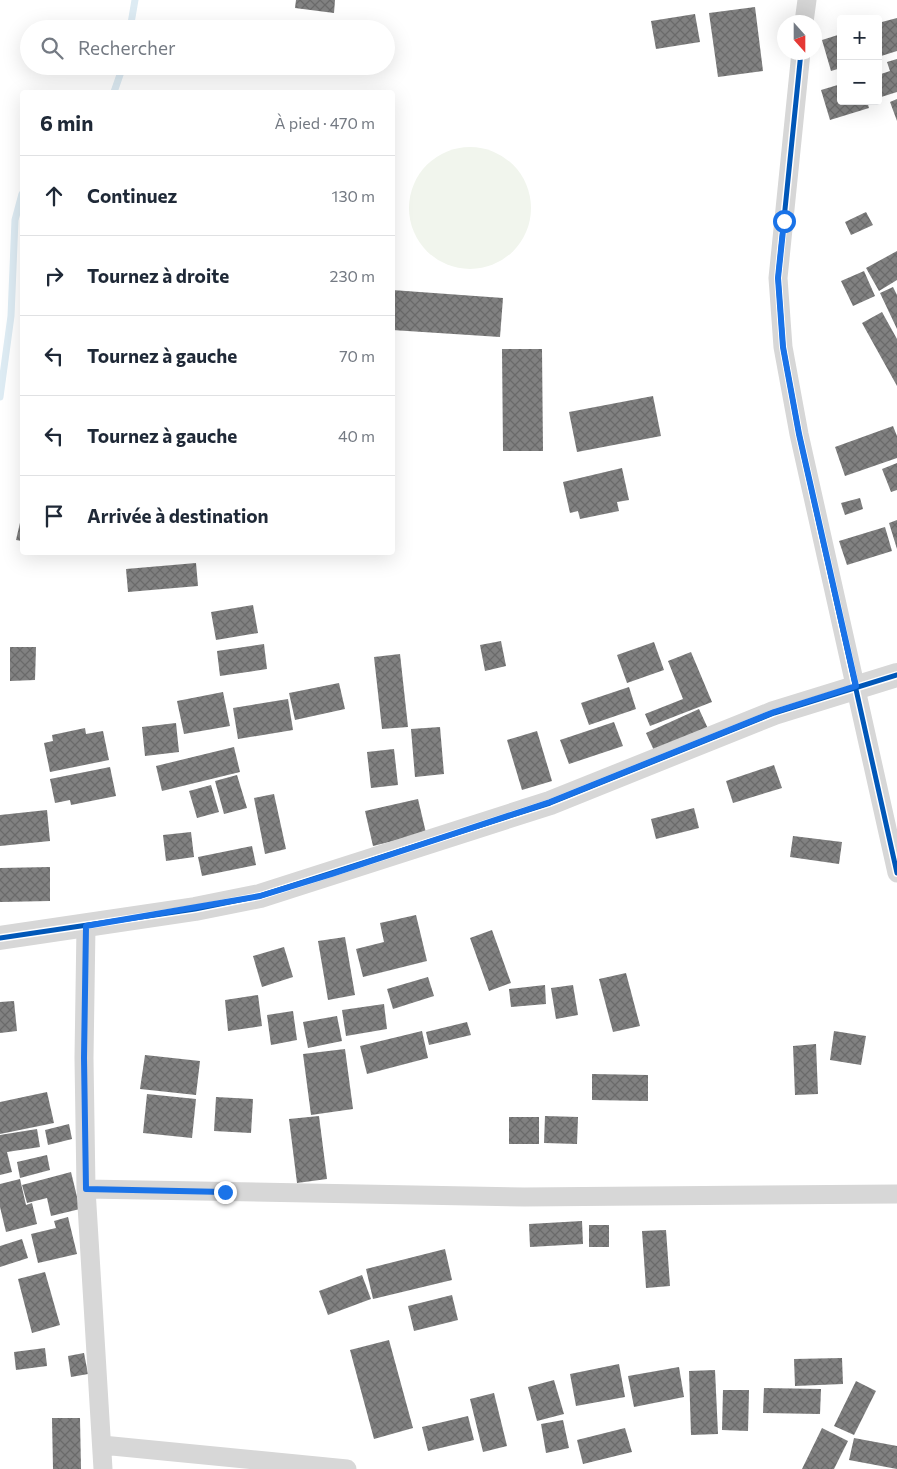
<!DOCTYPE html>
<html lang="fr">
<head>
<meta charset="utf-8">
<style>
	:root { --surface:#fff; --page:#f6f6f7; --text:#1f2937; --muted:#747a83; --line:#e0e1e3 }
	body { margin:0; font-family:Commissioner,sans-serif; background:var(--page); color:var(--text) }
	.controls { position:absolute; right:15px; top:15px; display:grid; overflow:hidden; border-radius:5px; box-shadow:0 5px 20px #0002 }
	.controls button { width:45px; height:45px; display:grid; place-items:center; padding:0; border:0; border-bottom:1px solid var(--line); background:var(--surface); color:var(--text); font:25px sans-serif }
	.compass { position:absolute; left:777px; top:15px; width:45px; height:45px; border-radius:50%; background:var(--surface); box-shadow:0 5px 20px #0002; rotate:159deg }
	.stop { position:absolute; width:15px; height:15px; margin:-11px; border:4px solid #1a73e8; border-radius:50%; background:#fff }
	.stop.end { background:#1a73e8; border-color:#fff; box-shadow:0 1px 5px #0008 }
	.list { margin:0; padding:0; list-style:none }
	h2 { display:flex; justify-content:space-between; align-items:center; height:65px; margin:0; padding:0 20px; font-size:21px }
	h2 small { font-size:16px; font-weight:400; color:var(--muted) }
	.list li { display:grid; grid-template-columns:32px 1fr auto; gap:15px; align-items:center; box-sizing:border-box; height:80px; padding:0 20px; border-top:1px solid var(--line) }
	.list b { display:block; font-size:19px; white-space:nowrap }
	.list em { font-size:16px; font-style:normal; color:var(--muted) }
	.icon { flex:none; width:28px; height:28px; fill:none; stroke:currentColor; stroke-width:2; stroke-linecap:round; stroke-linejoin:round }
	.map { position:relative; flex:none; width:897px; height:1469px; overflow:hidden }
	.search { position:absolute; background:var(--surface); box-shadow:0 5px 20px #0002; left:20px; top:20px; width:375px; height:55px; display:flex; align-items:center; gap:12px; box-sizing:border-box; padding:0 18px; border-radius:28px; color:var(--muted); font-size:19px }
	.panel { position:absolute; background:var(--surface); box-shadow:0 5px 20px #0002; left:20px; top:90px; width:375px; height:465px; border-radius:5px }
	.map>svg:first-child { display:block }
	.pitch { fill:#f1f5ed }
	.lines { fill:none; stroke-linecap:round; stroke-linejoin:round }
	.stream { stroke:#ddebf3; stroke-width:7 }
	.building { fill:url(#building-cross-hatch) }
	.minor { stroke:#d7d7d7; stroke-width:19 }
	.tertiary { stroke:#d7d7d7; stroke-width:24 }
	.cycleway-casing { stroke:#fff; stroke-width:8 }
	.cycleway { stroke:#0057b8; stroke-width:5 }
	.route { stroke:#1a73e8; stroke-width:6 }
</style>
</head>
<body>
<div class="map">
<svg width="897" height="1469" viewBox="0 0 897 1469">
	<defs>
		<pattern id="building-cross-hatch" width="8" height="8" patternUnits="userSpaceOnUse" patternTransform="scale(1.25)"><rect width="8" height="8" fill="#818181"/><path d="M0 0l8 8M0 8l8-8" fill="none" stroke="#6a6a6a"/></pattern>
	</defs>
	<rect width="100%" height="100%" fill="#fff"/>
	<path class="pitch" d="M409 208a61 61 0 1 1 122 0a61 61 0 1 1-122 0Z"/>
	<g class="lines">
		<path class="stream" d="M130 29 135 0
			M114 92 123 66
			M0 397 11 316 15 220 22 194"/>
	</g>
	<path class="building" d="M296 0H335L334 13 295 8Z
		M755 7 763 71 718 77 709 13Z
		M695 14 700 42 656 49 651 21Z
		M897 18V51L878 57V23Z
		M841 34V68L831 71 822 40Z
		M897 59V92L878 98V75L890 71 887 62Z
		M841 84V101H867L869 108 830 120 821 90Z
		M897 99V121L890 102Z
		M866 212 873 225 851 235 845 222Z
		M897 251V280L879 291 866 268Z
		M864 271 875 296 853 306 841 281Z
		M893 287 897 295V329L880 293Z
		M392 290 503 298 500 337 392 330Z
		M882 312 897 339V386L862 323Z
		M502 349H542L543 451H503Z
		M653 396 661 436 577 452 569 412Z
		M893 426 897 436V458L845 476 835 447Z
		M897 463V490L891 492 882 469Z
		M622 468 629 500 617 502 619 511 580 519 578 511 570 513 563 482Z
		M860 498 863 509 845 515 841 503Z
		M22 514V541L16 540Z
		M897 520V549L889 523Z
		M885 527 892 551 847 565 839 541Z
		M196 563 198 586 128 592 126 569Z
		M253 605 258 633 216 640 211 612Z
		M501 641 506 666 485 671 480 645Z
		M654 642 664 670 627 683 617 655Z
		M264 644 267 669 220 676 217 651Z
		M10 647H36L35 680 10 681Z
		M691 652 712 702 650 726 645 714 683 699 668 661Z
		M400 654 408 727 382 729 374 657Z
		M339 683 345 709 295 720 289 693Z
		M629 687 636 709 589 725 581 703Z
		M223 692 230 726 184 734 177 701Z
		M288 699 293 730 238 739 233 708Z
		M699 709 710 733 657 757 646 733Z
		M614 722 623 746 569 764 560 740Z
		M176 723 179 752 145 756 142 727Z
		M440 727 444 774 415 777 411 729Z
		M85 728 86 734 103 731 109 760 50 772 44 743 53 741 52 735Z
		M537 731 552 781 522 790 507 740Z
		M234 747 240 772 162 791 156 766Z
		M394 749 398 785 371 788 367 752Z
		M774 765 782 788 733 803 726 781Z
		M110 767 116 796 71 805 70 800 55 803 50 779Z
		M237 775 247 808 224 814 215 781Z
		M211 785 219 812 197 818 189 791Z
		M274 794 286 849 265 854 254 798Z
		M418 799 426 833 373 846 365 811Z
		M694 808 699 828 656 839 651 819Z
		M47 810 50 841 0 846V815Z
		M191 832 194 857 166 861 163 835Z
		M793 836 842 842 839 864 790 857Z
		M252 846 256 865 202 876 198 857Z
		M50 867V901L0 902V868Z
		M416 915 427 961 363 977 356 949 384 942 380 923Z
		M492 930 511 983 489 991 470 938Z
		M345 937 355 995 328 1000 318 941Z
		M284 947 293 977 262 987 253 956Z
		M626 973 640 1026 613 1032 599 979Z
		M428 977 434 996 393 1009 387 989Z
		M545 985 546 1004 511 1007 509 989Z
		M573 985 578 1015 556 1019 551 988Z
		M258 995 262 1026 228 1031 225 1000Z
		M14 1001 17 1031 0 1033V1002Z
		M384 1004 387 1029 346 1036 342 1010Z
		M293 1011 297 1040 271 1045 267 1015Z
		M337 1016 342 1041 308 1048 303 1022Z
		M467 1022 471 1035 429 1045 426 1032Z
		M422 1031 428 1058 367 1074 360 1046Z
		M834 1031 866 1036 861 1065 830 1060Z
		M816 1044 818 1094 795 1095 793 1046Z
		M345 1049 353 1109 311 1115 303 1054Z
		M145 1055 200 1061 196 1095 140 1089Z
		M592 1074 648 1075V1101L592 1100Z
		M47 1092 54 1123 0 1134V1102Z
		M147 1094 196 1099 192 1138 143 1133Z
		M216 1097 253 1099 251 1133 214 1131Z
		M319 1116 327 1179 297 1183 289 1119Z
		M545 1116 578 1117 577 1144 544 1143Z
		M509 1117H539V1144H509Z
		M69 1124 72 1139 48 1145 45 1130Z
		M37 1129 40 1147 7 1152 12 1172 0 1175V1135Z
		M47 1155 50 1170 20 1178 17 1162Z
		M71 1172 80 1209 51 1216 47 1198 27 1203 22 1185Z
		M20 1179 26 1205 32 1203 37 1224 6 1232 0 1207V1184Z
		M68 1217 77 1254 38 1263 31 1234 56 1228 54 1221Z
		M582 1221 583 1244 530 1247 529 1224Z
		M589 1225H609V1247H589Z
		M666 1230 670 1286 646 1288 642 1231Z
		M22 1239 28 1258 0 1267V1246Z
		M445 1249 452 1280 373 1299 366 1269Z
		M45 1272 60 1325 32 1333 18 1279Z
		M362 1275 371 1299 328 1315 319 1291Z
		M452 1295 458 1320 414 1331 408 1306Z
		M389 1340 413 1428 374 1439 350 1350Z
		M45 1348 47 1366 16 1370 14 1352Z
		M84 1353 88 1374 71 1377 68 1356Z
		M842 1358 843 1384 795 1386 794 1359Z
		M619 1364 625 1397 576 1406 570 1374Z
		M679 1367 684 1397 634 1407 628 1376Z
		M715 1370 718 1434 691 1435 689 1371Z
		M554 1380 564 1414 537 1421 528 1387Z
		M856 1381 876 1391 854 1435 834 1426Z
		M764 1388 821 1389 820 1414 763 1413Z
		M723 1390H749L748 1431 722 1430Z
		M494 1393 507 1446 483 1452 470 1399Z
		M468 1416 474 1440 428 1451 422 1427Z
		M52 1418H80L81 1469H53Z
		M563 1420 569 1448 546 1453 541 1424Z
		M625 1428 632 1452 583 1464 577 1440Z
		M822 1428 848 1441 834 1469H802Z
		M854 1438 897 1446V1469L849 1460Z"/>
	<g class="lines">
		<path class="minor" d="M804 22 807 0
			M801 52 778 278 783 347 799 434 897 873
			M86 926 84 1058 86 1189 103 1469
			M86 1189 524 1197 897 1194
			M102 1445 347 1469"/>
		<path class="tertiary" d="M0 938 195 909 260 896 550 803 774 713 897 675"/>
		<defs>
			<path id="cycleway" d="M801 52 778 278 783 347 799 434 897 873
				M0 938 195 909 260 896 550 803 774 713 897 675"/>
		</defs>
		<use href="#cycleway" class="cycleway-casing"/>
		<use href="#cycleway" class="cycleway"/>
	</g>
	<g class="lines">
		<path class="route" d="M225 1192 86 1189 84 1058 86 926 260 896 332 874 550 802 774 712 856 686 799 434 783 347 778 278 784 221"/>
	</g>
</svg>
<div class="controls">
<button>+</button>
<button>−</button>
</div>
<svg class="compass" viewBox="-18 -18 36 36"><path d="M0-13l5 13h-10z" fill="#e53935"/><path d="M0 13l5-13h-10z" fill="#747a83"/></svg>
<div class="stop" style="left:784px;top:221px"></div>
<div class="stop end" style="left:225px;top:1192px"></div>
<div class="search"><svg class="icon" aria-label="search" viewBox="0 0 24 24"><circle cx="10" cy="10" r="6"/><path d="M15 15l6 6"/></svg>Rechercher</div>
<section class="panel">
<h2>6 min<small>À pied · 470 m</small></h2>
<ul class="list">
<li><svg class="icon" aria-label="ahead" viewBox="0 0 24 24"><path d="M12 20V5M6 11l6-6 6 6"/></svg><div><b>Continuez</b></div><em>130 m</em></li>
<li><svg class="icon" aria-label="right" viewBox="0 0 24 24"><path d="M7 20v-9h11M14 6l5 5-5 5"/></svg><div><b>Tournez à droite</b></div><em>230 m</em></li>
<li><svg class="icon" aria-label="left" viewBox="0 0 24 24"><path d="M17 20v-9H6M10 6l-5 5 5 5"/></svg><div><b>Tournez à gauche</b></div><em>70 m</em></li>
<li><svg class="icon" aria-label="left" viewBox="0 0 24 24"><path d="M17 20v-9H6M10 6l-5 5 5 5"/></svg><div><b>Tournez à gauche</b></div><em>40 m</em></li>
<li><svg class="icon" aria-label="arrive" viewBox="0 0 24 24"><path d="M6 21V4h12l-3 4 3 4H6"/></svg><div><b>Arrivée à destination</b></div></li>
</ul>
</section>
</div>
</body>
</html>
